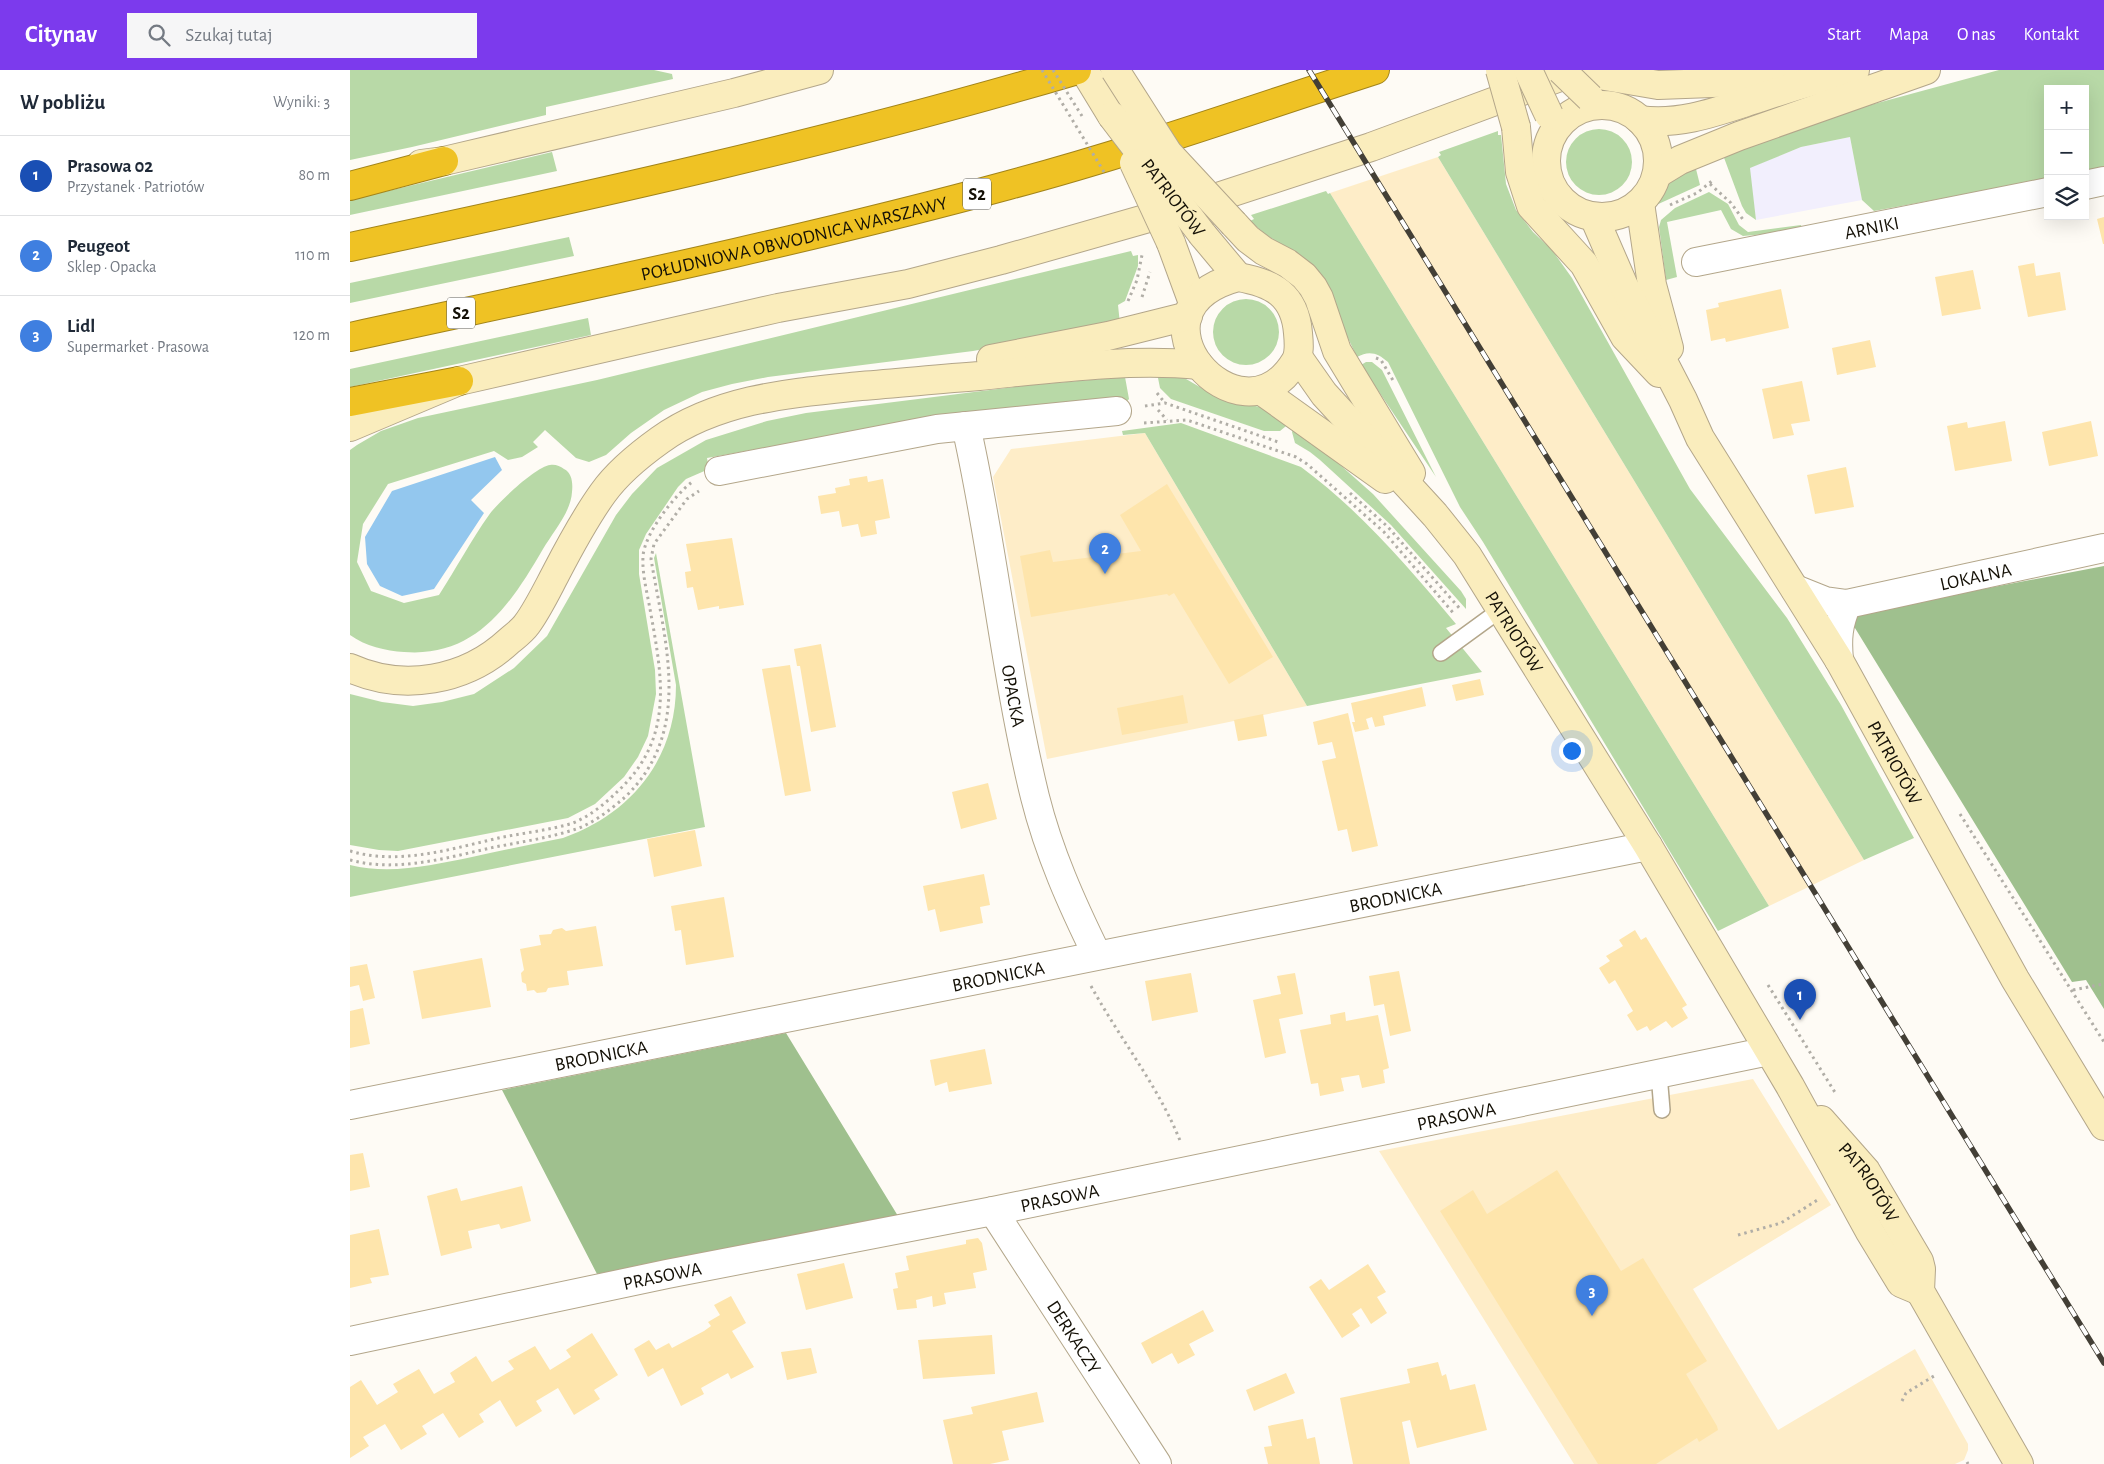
<!DOCTYPE html>
<html lang="pl">
<head>
<meta charset="utf-8">
<style>
	:root { --surface:#fff; --page:#f6f6f7; --text:#1f2937; --muted:#747a83; --line:#e0e1e3; --accent:#7c3aed }
	body { margin:0; font-family:"Alegreya Sans",sans-serif; background:var(--page); color:var(--text) }
	.controls { position:absolute; right:15px; top:15px; display:grid; overflow:hidden; border-radius:0px; box-shadow:0 5px 20px #0002 }
	.controls button { width:45px; height:45px; display:grid; place-items:center; padding:0; border:0; border-bottom:1px solid var(--line); background:var(--surface); color:var(--text); font:25px sans-serif }
	.you { position:absolute; left:1221px; top:680px; width:18px; height:18px; margin:-12px; border:4px solid #fff; border-radius:50%; background:#1a73e8; box-shadow:0 0 0 8px #1a73e833 }
	.badge { display:grid; place-items:center; width:32px; height:32px; border-radius:50%; background:var(--accent); color:#fff; font-size:16px; font-weight:700 }
	.pin { position:absolute; translate:-50% -41px; filter:drop-shadow(0 1px 2px #0008) }
	.pin::after { content:''; position:absolute; top:26px; width:18px; height:15px; background:inherit; clip-path:polygon(0 0,100% 0,50% 100%) }
	.list { margin:0; padding:0; list-style:none }
	h2 { display:flex; justify-content:space-between; align-items:center; height:65px; margin:0; padding:0 20px; font-size:21px }
	h2 small { font-size:16px; font-weight:400; color:var(--muted) }
	.list li { display:grid; grid-template-columns:32px 1fr auto; gap:15px; align-items:center; box-sizing:border-box; height:80px; padding:0 20px; border-top:1px solid var(--line) }
	.list b { display:block; font-size:19px; white-space:nowrap }
	.list p { margin:0; font-size:16px; white-space:nowrap; color:var(--muted) }
	.list em { font-size:16px; font-style:normal; color:var(--muted) }
	.icon { flex:none; width:28px; height:28px; fill:none; stroke:currentColor; stroke-width:2; stroke-linecap:round; stroke-linejoin:round }
	.map { position:relative; flex:none; width:1754px; height:1394px; overflow:hidden }
	header { display:flex; align-items:center; gap:30px; box-sizing:border-box; height:70px; padding:0 25px; background:var(--accent); color:#fff }
	header strong { font-size:24px }
	nav { display:flex; gap:28px; margin-inline-start:auto; font-size:18px }
	.search { width:350px; height:45px; background:var(--page); display:flex; align-items:center; gap:12px; box-sizing:border-box; padding:0 18px; border-radius:0px; color:var(--muted); font-size:19px }
	main { display:flex }
	aside { flex:1; background:var(--surface) }
	.map>svg:first-child { display:block }
	.built { fill:#feedc8 }
	.industrial { fill:#f2effd }
	.green { fill:#b8d9a7 }
	.forest { fill:#9fc08e }
	.water { fill:#93c7ee }
	.building { fill:#fee5ac }
	.lines { fill:none; stroke-linecap:round; stroke-linejoin:round }
	.lane-casing { stroke:#b3a68a; stroke-width:18 }
	.street-casing { stroke:#b3a68a; stroke-width:30 }
	.secondary-casing { stroke:#b3a68a; stroke-width:30 }
	.highway-casing { stroke:#a2841a; stroke-width:30 }
	.path { stroke:#b1aea7; stroke-width:3; stroke-dasharray:2.5 4; stroke-linecap:butt }
	.lane { stroke:#fff; stroke-width:15 }
	.street { stroke:#fff; stroke-width:28 }
	.secondary { stroke:#faedbd; stroke-width:28 }
	.highway { stroke:#efc224; stroke-width:28 }
	.rail-casing { stroke:#433f36; stroke-width:5.5 }
	.rail { stroke:#fff; stroke-width:4; stroke-dasharray:11; stroke-linecap:butt }
	.secondary-bridge-casing { stroke:#b3a68a; stroke-width:30; stroke-linecap:butt }
	.path-bridge { stroke:#b1aea7; stroke-width:3; stroke-dasharray:2.5 4; stroke-linecap:butt }
	.secondary-bridge { stroke:#faedbd; stroke-width:28 }
	.labels { text-anchor:middle; stroke-width:5; stroke-linejoin:round; paint-order:stroke }
	.shield { fill:#fff; stroke:#5a5851; stroke-width:1 }
	.shield-label { font-size:18px; font-weight:bold; fill:#141006 }
	.street-label { font-size:19px; fill:#141006; stroke:#fff }
</style>
</head>
<body>
<header>
<strong>Citynav</strong>
<div class="search"><svg class="icon" aria-label="search" viewBox="0 0 24 24"><circle cx="10" cy="10" r="6"/><path d="M15 15l6 6"/></svg>Szukaj tutaj</div>
<nav><a>Start</a><a>Mapa</a><a>O nas</a><a>Kontakt</a></nav>
</header>
<main>
<aside>
<h2>W pobliżu<small>Wyniki: 3</small></h2>
<ul class="list">
<li><span class="badge" style="background:#1a4fb4">1</span><div><b>Prasowa 02</b><p>Przystanek · Patriotów</p></div><em>80 m</em></li>
<li><span class="badge" style="background:#3f7fe0">2</span><div><b>Peugeot</b><p>Sklep · Opacka</p></div><em>110 m</em></li>
<li><span class="badge" style="background:#3f7fe0">3</span><div><b>Lidl</b><p>Supermarket · Prasowa</p></div><em>120 m</em></li>
</ul>
</aside>
<div class="map">
<svg width="1754" height="1394" viewBox="0 0 1754 1394">
	<rect width="100%" height="100%" fill="#fefbf5"/>
	<path class="built" d="M1088 87 1514 790 1419 836 980 123Z
		M795 363 957 636 697 689 643 407 661 379Z
		M1403 1009 1481 1135 1343 1219 1428 1360 1565 1279 1618 1374V1380L1614 1390 1605 1394H1224L1029 1081Z"/>
	<path class="industrial" d="M1500 67 1512 130 1406 150 1399 98 1451 77Z"/>
	<path class="green" d="M0 0H304L322 4 323 9 196 37V45L62 77 0 90Z
		M1649 0H1754V99L1735 103V19H1698V109L1524 141 1512 130 1500 67 1451 77 1400 98 1406 150 1396 143 1392 136 1373 85 1465 50Z
		M1216 92a33 33 0 1 1 66 0a33 33 0 1 1-66 0Z
		M1148 61V65H1151L1156 114 1166 140 1183 162 1202 180 1222 208 1340 419 1437 548 1491 635 1564 768 1514 790 1088 87 1091 85 1089 82Z
		M202 82 207 101 0 145V130Z
		M1345 95 1350 115 1304 136C1315 114 1325 108 1345 95Z
		M976 121 978 124 980 123 1419 836 1368 861 1133 472 1110 437 1038 292C1028 283 1019 280 1007 287L986 243 937 178 915 164 900 151 904 149 901 145Z
		M1359 122 1378 134 1389 155 1398 162 1451 155 1452 161 1393 166 1381 159 1371 140 1317 152 1327 207 1316 210 1309 157 1311 150 1325 138Z
		M219 167 224 186 0 233V213Z
		M781 181 783 186 788 185V196L775 231 768 235 770 254 623 281 418 307 382 314 352 322 314 340 281 363 256 385 239 392 226 388 195 360 183 372 188 377 172 387 158 390 144 381 38 414 13 454 7 492 21 521 54 533 89 525C106 499 121 470 139 445 147 433 187 396 200 395 205 394 210 396 214 399 222 403 223 413 222 422 221 442 203 462 193 479 161 534 126 588 54 582 36 581 15 576 0 565V380L7 375 31 361 68 348 247 310Z
		M863 262a33 33 0 1 1 66 0a33 33 0 1 1-66 0Z
		M238 248 241 265 0 317V299Z
		M1016 292H1022L1032 300 1086 407 1011 295Z
		M807 303 831 306 872 330 922 339 941 352 930 361H914L821 329 810 318Z
		M775 307 779 329 774 335 565 351 357 388 359 399 336 409 328 417 296 464 289 480V504L305 600 306 624 298 666 288 687 274 707 245 734 218 748 48 781 29 780 0 775V624L32 632 63 636 92 632 124 624 164 598 197 566 266 445 282 424 307 398 356 370 417 351 456 343 681 315Z
		M831 353 951 397C1011 441 1059 498 1106 554L1096 558 1132 602 957 636 795 363 773 365 772 361Z
		M945 355 1023 424 1111 521 1116 529V539L1041 455 970 390 960 382 945 373 942 362Z
		M306 483 355 757 0 827V795C41 805 82 795 122 787 153 780 183 774 213 768 281 744 326 689 326 615L304 488Z"/>
	<path class="forest" d="M1754 496V939L1736 910 1722 912 1497 545Z
		M436 963 548 1146 247 1204 152 1020Z"/>
	<path class="water" d="M145 387 152 400 121 430 134 443 84 519 52 526 30 516 17 494 15 467 42 421Z"/>
	<path class="building" d="M1754 147V174H1753L1747 149Z
		M1684 193 1686 206 1710 202 1716 240 1678 247 1668 196Z
		M1623 200 1631 239 1592 246 1585 207Z
		M1431 219 1439 258 1376 272 1375 268 1361 271 1356 240 1369 237 1368 233Z
		M1520 270 1526 297 1487 305 1482 278Z
		M1452 311 1460 351 1441 354 1444 365 1423 369 1412 319Z
		M1655 351 1662 391 1605 401 1597 356 1617 352 1618 358Z
		M1741 351 1748 386 1699 396 1692 362Z
		M1496 397 1504 437 1465 444 1457 405Z
		M517 406 518 412 533 409 540 448 525 451 527 464 511 467 508 454 492 457 489 441 471 444 468 426 486 423 485 418 500 415 499 409Z
		M817 414 923 587 879 614 824 523 819 526 817 524 681 547 670 486 700 480 703 492 791 481 770 445Z
		M382 468 394 535 369 539V536L348 540 343 517 337 518 335 502 341 501 336 474Z
		M471 574 486 657 461 662 450 596H447L444 579Z
		M440 595 461 721 435 726 412 599Z
		M1130 609 1134 625 1106 631 1102 615Z
		M1072 617 1076 636 1033 646 1035 655 1025 657 1022 647 1016 649 1019 659 1005 662 1002 652H1005L1001 633Z
		M833 625 838 653 772 665 767 638Z
		M998 643 1028 776 1002 782 997 759 988 761 972 691 986 688 982 672 968 675 963 652Z
		M913 644 917 666 888 671 884 650Z
		M638 713 647 749 611 759 602 722Z
		M345 760 352 796 304 807 297 769Z
		M634 804 640 835 630 837 633 853 590 862 585 839 578 841 573 816Z
		M374 827 384 887 336 895 331 860 325 861 321 836Z
		M246 856 253 896 217 901 219 915 198 918 196 922 187 923 184 920 177 921 176 914 172 912 171 903 174 900 170 879 191 875 189 865 201 864 203 860 212 858 216 861Z
		M1285 860 1291 870 1296 867 1337 935 1332 938 1338 948 1322 958 1316 951 1300 961 1297 956 1287 961 1277 945 1283 941 1265 910 1259 914 1249 898 1260 891 1256 886 1273 876 1269 870Z
		M132 888 141 937 72 949 63 901Z
		M17 894 25 928 13 931 9 915 0 917V897Z
		M1049 901 1061 961 1040 966 1034 934 1024 936 1019 906Z
		M841 903 848 942 802 951 795 911Z
		M945 903 953 944 929 949 936 983 915 988 903 930 931 924 927 906Z
		M13 938 20 974 0 978V941Z
		M995 942 996 951 1028 945 1039 998 1033 1000 1035 1013 1012 1018 1009 1005 991 1008 994 1021 970 1026 968 1013 961 1014 950 960 981 954 980 945Z
		M635 979 642 1014 599 1022 597 1012 585 1016 580 990Z
		M13 1083 20 1117 0 1121V1085Z
		M1207 1100 1271 1201 1293 1188 1357 1291 1336 1304 1367 1356 1368 1360 1349 1372 1347 1368 1306 1394H1248L1090 1141 1123 1120 1137 1144Z
		M172 1116 181 1151 151 1159 149 1154 118 1161 122 1178 91 1186 77 1126 107 1118 111 1131Z
		M29 1159 39 1205 20 1208 22 1213 0 1218V1165Z
		M628 1168 632 1173 637 1200 623 1203 626 1218 594 1223 596 1234 583 1237 582 1226 566 1230 567 1238 547 1240 543 1219 548 1218 545 1203 559 1200 556 1186 616 1174V1170Z
		M494 1193 503 1228 456 1240 447 1204Z
		M1018 1194 1036 1222 1027 1227 1037 1243 1021 1254 1011 1238 1002 1244 1010 1256 992 1268 959 1217 971 1209 979 1220Z
		M381 1226 396 1253 382 1261 404 1297 381 1309 378 1303 351 1318 354 1324 331 1336 313 1298 298 1307 284 1279 299 1270 306 1280 319 1273 322 1278 354 1261 361 1256 358 1252 370 1245 364 1235Z
		M853 1240 864 1261 839 1274 845 1285 828 1294 822 1283 802 1294 791 1273Z
		M242 1263 268 1305 244 1320 250 1329 224 1345 208 1318 186 1331 192 1341 166 1357 150 1330 129 1344 134 1352 109 1368 93 1343 72 1356 77 1364 51 1380 35 1354 13 1367 19 1376 0 1388V1317L11 1310 27 1335 48 1322 43 1314 69 1299 84 1324 105 1312 100 1303 126 1286 142 1312 164 1299 158 1291 185 1276 200 1300 221 1287 216 1280Z
		M642 1265 645 1304 573 1309 568 1270Z
		M461 1278 467 1303 437 1310 431 1282Z
		M1088 1292 1092 1306 1096 1304 1100 1320 1125 1314 1137 1360 1067 1378 1060 1350 1052 1352 1060 1394H1003L990 1328 1060 1313 1057 1299Z
		M936 1303 945 1323 904 1341 896 1320Z
		M687 1322 694 1352 652 1361 659 1390 640 1394H603L593 1350 623 1344 621 1337Z
		M953 1349 957 1369 965 1367 970 1394H918L914 1377 922 1376 918 1356Z"/>
	<g class="lines">
		<defs>
			<path id="lane" d="M1091 583 1150 540
				M1309 1004 1312 1040"/>
			<g id="street">
				<path d="M1735 115 1754 111"/>
				<path id="s1" d="M1346 192 1698 122"/>
				<path id="s2" d="M616 356C644 479 655 605 685 727 699 783 722 834 747 885"/>
				<path d="M369 401 587 359 767 341"/>
				<path id="s3" d="M1445 519 1475 531 1497 534 1754 478"/>
				<path d="M1489 590C1487 568 1488 555 1497 534"/>
				<path id="s4" d="M0 1035 1298 776"/>
				<path id="s5" d="M643 1141 807 1394"/>
				<path id="s6" d="M0 1271 317 1204 643 1141 1419 981"/>
			</g>
			<g id="secondary">
				<path d="M734 0 762 46"/>
				<path d="M1243 0 1249 5 1308 15 1468 9"/>
				<circle cx="1252" cy="91" r="56"/>
				<path d="M1290 50C1331 56 1371 40 1409 28 1441 17 1473 8 1505 0"/>
				<path d="M1166 57 1170 102 1181 136 1234 194 1275 267 1309 303"/>
				<path d="M71 94 94 91 384 23 469 0"/>
				<path d="M1307 104 1330 90 1389 66 1576 0"/>
				<path d="M1290 133 1302 215 1319 278"/>
				<path id="s7" d="M1244 147 1274 216 1333 330 1350 368 1489 590 1665 909 1754 1056"/>
				<path d="M884 154 898 169 914 181 937 193 954 206 963 217 969 228 987 281 1061 403"/>
				<path d="M852 164 888 207"/>
				<path d="M821 173 843 233"/>
				<path d="M888 207C923 213 945 225 948 263 949 273 950 284 945 292 890 382 765 240 888 207Z"/>
				<path id="s8" d="M948 287 974 324 1085 445 1117 485 1298 776 1414 972 1440 1016 1520 1162 1551 1213 1570 1221"/>
				<path d="M641 289 758 266 838 246"/>
				<path d="M912 321 1035 409"/>
				<path d="M0 357 109 311 428 238 558 214 651 190 837 137 1021 77 1229 0"/>
				<path d="M0 598C53 622 116 611 159 571 165 566 172 561 177 554 188 539 197 520 206 503 220 476 235 448 253 423 268 402 289 385 310 370 369 328 442 323 511 316 550 313 589 309 629 306 699 299 779 288 849 295"/>
				<path id="s9" d="M1471 1050 1516 1101 1569 1191 1571 1199 1570 1221 1669 1394"/>
			</g>
			<g id="highway">
				<path d="M0 116 94 91"/>
				<path d="M0 177C244 125 488 71 727 0"/>
				<path id="s10" d="M0 267C221 219 442 174 659 115 783 82 904 39 1025 0"/>
				<path d="M0 332 109 311"/>
			</g>
		</defs>
		<use href="#lane" class="lane-casing"/>
		<use href="#street" class="street-casing"/>
		<use href="#secondary" class="secondary-casing"/>
		<use href="#highway" class="highway-casing"/>
		<path class="path" d="M1360 114 1381 133 1394 151
			M1320 135 1347 123 1362 111
			M792 227 800 202
			M778 231 787 210 792 185
			M1026 288 1031 290 1044 312
			M807 323 815 333
			M795 336 815 333 931 373
			M808 340 817 350
			M794 353 837 350 946 387 957 394 1034 462 1105 545
			M1000 423 1038 457 1111 540
			M1610 744 1754 972
			M0 781C50 796 104 778 153 767 175 763 198 760 220 754 238 748 256 733 269 720 325 667 312 606 300 539 297 522 292 504 293 486 295 463 324 426 342 412
			M0 790C48 803 99 787 145 777 171 772 198 768 223 760 241 755 260 740 274 728 344 662 315 573 301 489L304 474 337 429 349 421
			M1418 915 1486 1024
			M741 916C770 969 809 1017 831 1073
			M1723 920 1754 914
			M1388 1165 1431 1153 1469 1129
			M1552 1331 1556 1323 1584 1306
			M1617 1392 1618 1394"/>
		<use href="#lane" class="lane"/>
		<use href="#street" class="street"/>
		<use href="#secondary" class="secondary"/>
		<use href="#highway" class="highway"/>
		<defs>
			<path id="rail" d="M959 0 1754 1293"/>
		</defs>
		<use href="#rail" class="rail-casing"/>
		<use href="#rail" class="rail"/>
		<defs>
			<g id="secondary-bridge">
				<path d="M765 0 818 83 884 154"/>
				<path d="M1150 0 1166 57"/>
				<path d="M1178 0 1199 45"/>
				<path d="M1211 0 1240 28"/>
				<path id="s11" d="M762 46 852 164"/>
				<path d="M784 93 821 173"/>
			</g>
		</defs>
		<use href="#secondary-bridge" class="secondary-bridge-casing"/>
		<path class="path-bridge" d="M692 0 754 102
			M703 0 732 46"/>
		<use href="#secondary-bridge" class="secondary-bridge"/>
	</g>
	<g class="labels">
		<g class="shield">
			<rect x="613" y="108.5" width="28" height="31" rx="4"/>
			<rect x="97" y="227.5" width="28" height="31" rx="4"/>
		</g>
		<g class="shield-label">
			<text x="627" y="130">S2</text>
			<text x="111" y="249">S2</text>
		</g>
		<g class="street-label">
			<text dy="7" stroke="none"><textPath href="#s11" startOffset="102">PATRIOTÓW</textPath></text>
			<text dy="7" stroke="none"><textPath href="#s1" startOffset="179">ARNIKI</textPath></text>
			<text dy="7" stroke="none"><textPath href="#s10" startOffset="455">POŁUDNIOWA OBWODNICA WARSZAWY</textPath></text>
			<text dy="7" stroke="none"><textPath href="#s3" startOffset="186">LOKALNA</textPath></text>
			<text dy="7" stroke="none"><textPath href="#s8" startOffset="351">PATRIOTÓW</textPath></text>
			<text dy="7" stroke="none"><textPath href="#s2" startOffset="274">OPACKA</textPath></text>
			<text dy="7" stroke="none"><textPath href="#s7" startOffset="624">PATRIOTÓW</textPath></text>
			<text dy="7" stroke="none"><textPath href="#s4" startOffset="1066">BRODNICKA</textPath></text>
			<text dy="7" stroke="none"><textPath href="#s4" startOffset="661">BRODNICKA</textPath></text>
			<text dy="7" stroke="none"><textPath href="#s4" startOffset="256">BRODNICKA</textPath></text>
			<text dy="7" stroke="none"><textPath href="#s6" startOffset="1129">PRASOWA</textPath></text>
			<text dy="7" stroke="none"><textPath href="#s9" startOffset="79">PATRIOTÓW</textPath></text>
			<text dy="7" stroke="none"><textPath href="#s6" startOffset="724">PRASOWA</textPath></text>
			<text dy="7" stroke="none"><textPath href="#s6" startOffset="319">PRASOWA</textPath></text>
			<text dy="7" stroke="none"><textPath href="#s5" startOffset="150">DERKACZY</textPath></text>
		</g>
	</g>
</svg>
<div class="controls">
<button>+</button>
<button>−</button>
<button><svg class="icon" aria-label="layers" viewBox="0 0 24 24"><path d="M12 4l9 5-9 5-9-5zM3 14l9 5 9-5"/></svg></button>
</div>
<div class="you"></div>
<div class="pin badge" style="left:1450px;top:950px;background:#1a4fb4">1</div>
<div class="pin badge" style="left:755px;top:504px;background:#3f7fe0">2</div>
<div class="pin badge" style="left:1242px;top:1246px;background:#3f7fe0">3</div>
</div>
</main>
</body>
</html>
